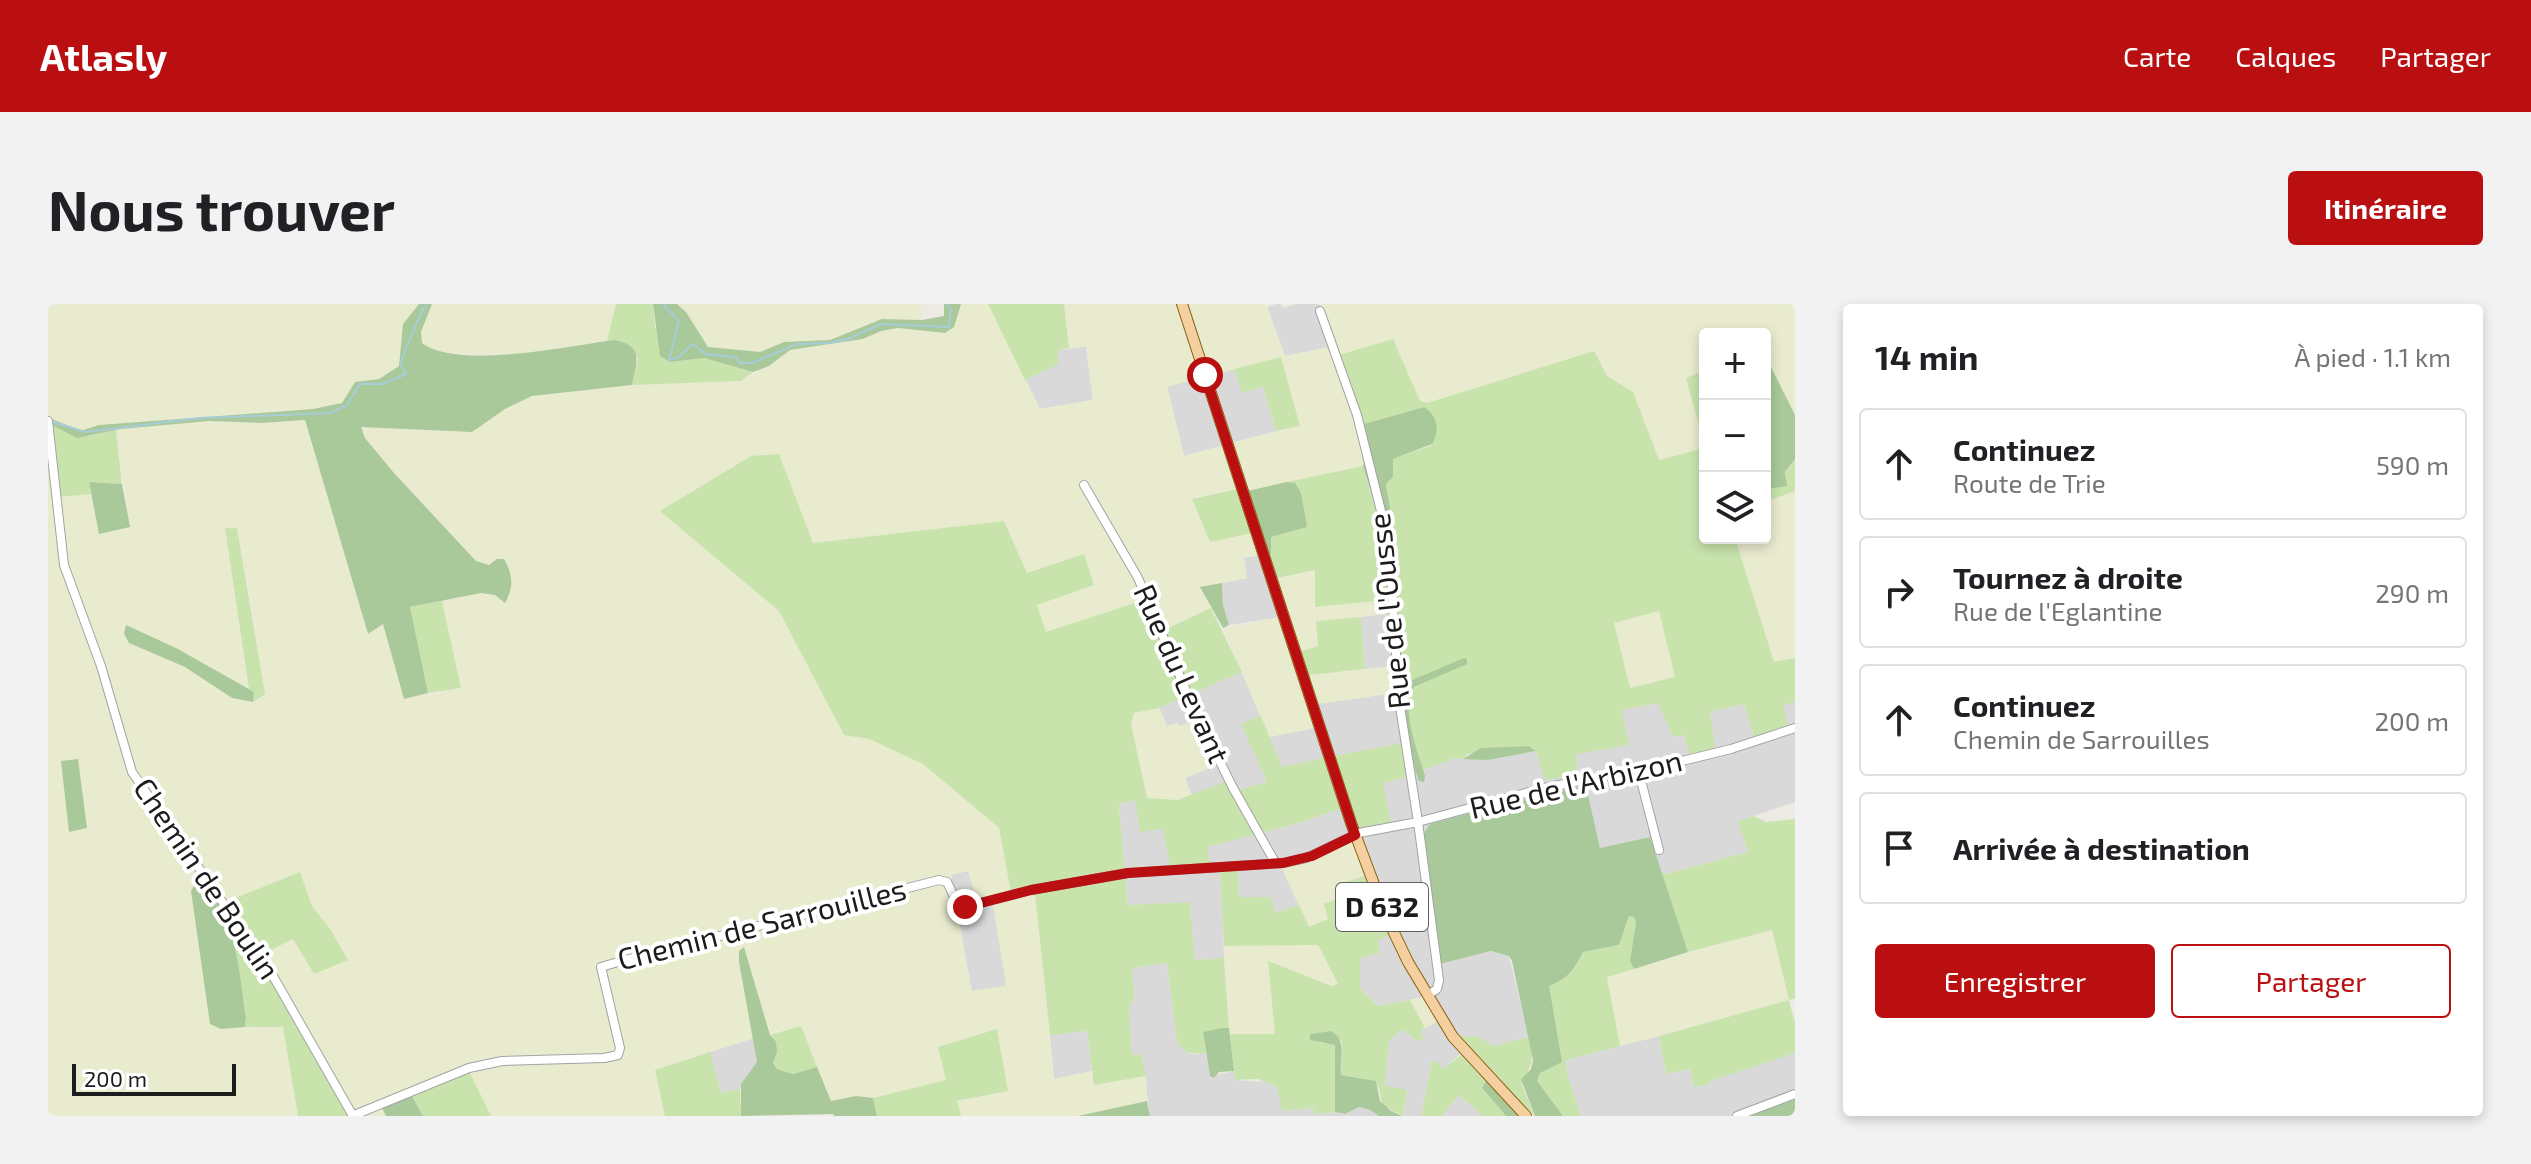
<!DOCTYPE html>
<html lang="fr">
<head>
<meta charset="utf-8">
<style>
	:root { --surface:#fff; --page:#f2f2f2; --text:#202124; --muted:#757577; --line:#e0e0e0; --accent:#ba0f11 }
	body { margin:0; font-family:"Exo 2",sans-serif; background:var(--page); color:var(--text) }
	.controls { position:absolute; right:24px; top:24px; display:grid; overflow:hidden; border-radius:8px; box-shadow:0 4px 12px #0003 }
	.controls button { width:72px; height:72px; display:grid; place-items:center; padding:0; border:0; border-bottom:2px solid var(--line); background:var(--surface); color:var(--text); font:40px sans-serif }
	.scale { position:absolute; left:24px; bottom:20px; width:164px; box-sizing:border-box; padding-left:8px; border:4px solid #1c1c1c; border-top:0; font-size:22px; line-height:28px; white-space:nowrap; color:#1c1c1c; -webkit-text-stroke:6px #fff; paint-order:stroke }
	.stop { position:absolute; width:24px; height:24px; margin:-18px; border:6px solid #ba0f11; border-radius:50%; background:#fff }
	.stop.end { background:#ba0f11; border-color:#fff; box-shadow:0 2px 8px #0008 }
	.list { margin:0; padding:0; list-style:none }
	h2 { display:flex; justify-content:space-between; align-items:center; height:104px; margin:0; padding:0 32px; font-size:34px }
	h2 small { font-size:26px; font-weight:400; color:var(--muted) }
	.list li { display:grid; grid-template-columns:52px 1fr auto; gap:24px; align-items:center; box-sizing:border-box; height:112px; margin:0 16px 16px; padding:0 16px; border:2px solid var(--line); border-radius:8px }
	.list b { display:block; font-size:30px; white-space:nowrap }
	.list p { margin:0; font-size:26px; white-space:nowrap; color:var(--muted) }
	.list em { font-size:26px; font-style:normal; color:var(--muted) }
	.actions { display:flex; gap:16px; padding:24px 32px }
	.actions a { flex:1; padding:18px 0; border:2px solid var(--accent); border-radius:8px; text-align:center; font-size:28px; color:var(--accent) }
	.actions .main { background:var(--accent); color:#fff }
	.icon { flex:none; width:44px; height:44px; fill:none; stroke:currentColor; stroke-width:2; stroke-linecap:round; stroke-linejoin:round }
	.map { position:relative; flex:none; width:1747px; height:812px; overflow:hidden; border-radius:8px }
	header { display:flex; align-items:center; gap:48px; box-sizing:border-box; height:112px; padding:0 40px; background:var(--accent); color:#fff }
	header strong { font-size:38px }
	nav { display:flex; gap:44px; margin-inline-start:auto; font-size:28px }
	.intro { display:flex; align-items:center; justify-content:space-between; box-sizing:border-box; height:192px; padding:0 48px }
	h1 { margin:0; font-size:56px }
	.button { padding:20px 36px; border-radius:8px; background:var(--accent); color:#fff; font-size:28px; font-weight:700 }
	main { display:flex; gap:48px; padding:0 48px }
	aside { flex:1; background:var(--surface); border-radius:8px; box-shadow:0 4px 12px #0003 }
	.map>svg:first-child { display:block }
	.residential { fill:#dad9d9; fill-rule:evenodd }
	.farmland { fill:#e9ebcf; fill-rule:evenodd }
	.grass { fill:#c8e4ac; fill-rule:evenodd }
	.forest { fill:#a9c99a }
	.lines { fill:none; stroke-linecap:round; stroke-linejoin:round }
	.stream { stroke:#a6cdd8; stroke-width:2 }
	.minor-casing { stroke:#a3a3a3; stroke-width:10 }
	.major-casing { stroke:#8a5e0b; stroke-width:12 }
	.minor { stroke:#fff; stroke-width:8 }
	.major { stroke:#f4cfa0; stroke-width:10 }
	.route { stroke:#ba0f11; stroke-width:10 }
	.labels { text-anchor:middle; stroke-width:8; stroke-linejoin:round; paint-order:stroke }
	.shield { fill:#fff; stroke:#606060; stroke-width:2 }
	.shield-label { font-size:28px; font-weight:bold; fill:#1c1c1c }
	.street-label { font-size:30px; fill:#1c1c1c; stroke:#fff }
</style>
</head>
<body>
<header>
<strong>Atlasly</strong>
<nav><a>Carte</a><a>Calques</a><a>Partager</a></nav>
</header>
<div class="intro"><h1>Nous trouver</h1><a class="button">Itinéraire</a></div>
<main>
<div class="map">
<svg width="1747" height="812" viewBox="0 0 1747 812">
	<rect width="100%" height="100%" fill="#edeae3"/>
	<path class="residential" d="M1228 0H1232L1235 4 1248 0H1271L1287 42 1237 52 1219 3Z
		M1038 42 1045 96 992 105 977 76 1010 60 1009 47Z
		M1186 65 1194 88 1215 83 1228 127 1136 152 1119 82Z
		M1219 250 1241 312 1181 321 1175 301 1174 279 1199 274 1195 254Z
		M1348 308 1351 362 1317 365 1313 313Z
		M1194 368 1213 412 1194 420 1219 478 1184 488 1178 478 1144 492 1137 474 1171 460 1132 422H1119L1111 404Z
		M1352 388 1367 467 1377 472 1375 466 1407 454 1440 456 1488 447 1530 471 1527 450 1573 406 1611 399 1625 433 1636 431 1641 450 1661 408 1696 400 1706 432 1736 401 1747 398V498L1691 517 1700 548 1614 571 1602 533 1552 544 1538 482 1498 489 1382 520 1393 660 1443 647 1461 652 1481 733 1446 742 1431 733 1395 765 1384 757 1373 812H1355L1359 787 1337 783 1341 737 1354 725 1368 736 1375 735 1372 727 1389 718 1376 693 1330 702 1312 684V654L1234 564 1251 601 1228 609 1191 594 1173 568 1176 654 1147 656 1142 599 1080 601 1071 500 1087 496 1115 525 1162 558 1158 543 1254 518 1292 505 1234 463 1221 433 1266 424 1259 401ZM1355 440 1359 473 1335 479Z
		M920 567 944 595 959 682 924 688 903 571Z
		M1119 659 1129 738 1143 750 1158 749 1162 772 1186 767 1187 776 1222 778 1232 785 1235 807 1265 804 1266 810 1287 808 1295 810 1311 803 1322 806 1331 812H1102L1094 751 1084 752 1081 703 1086 695 1083 664Z
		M1039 727 1044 767 1006 775 1002 731Z
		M1611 732 1618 770 1642 765 1646 782 1747 749V793L1696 812H1533L1519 770 1518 756Z
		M706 734 709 758 692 785 673 789 662 748Z
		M1411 791 1435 812H1394Z"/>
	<path class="farmland" d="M0 0H371L355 20 351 62 331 75 307 78 294 99 265 105 51 121 32 127 0 114Z
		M384 0H568L559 37 471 50H404L384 46 374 39 373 28Z
		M629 0H873L874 16 834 15 782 36 736 38 712 48 684 47 660 43 638 8Z
		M913 0H940L992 105 1045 96 1038 43 1021 44 1016 0H1130L1155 73 1119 83 1136 152 1177 141 1190 185 1144 195 1204 229 1211 250 1196 254 1199 274 1153 283 1163 304 1118 325 1102 294 998 329 989 301 1046 281 1036 251 979 269 956 217 765 239 613 207 731 307 796 431 821 435 875 460 951 524 964 593 987 588 1006 775 1044 767 1047 781 1098 772 1099 797 1030 812H913L909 798 959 787 949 725 899 776 825 794 808 792 783 797 753 723 722 731 696 643 691 658 706 734 607 766 617 812H443L420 767 334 804 338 812H299L216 663 215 651 245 635 266 670 282 625 264 602 251 568 170 601 154 583 173 725 235 723 250 812H0V120L11 193 43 190 51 229 82 223 68 126 161 117 213 119 257 116 319 329 335 319 356 395 413 384 394 297 433 289 447 291 449 255 441 261 428 258 346 169 317 134 312 123 424 128 457 105 484 92 584 81 693 77 721 62 742 46 815 35 833 27 850 24 897 29ZM177 224H189L207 320 205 398 184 394 137 363 81 339 79 321 130 345 201 385ZM30 455 39 523 13 458ZM920 567 928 595H944L958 682 923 687 903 571Z
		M1138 0H1214L1219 3 1237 52 1287 42 1271 0H1747V111L1717 51V30H1657V66L1638 74 1657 145 1611 156 1585 88 1559 72 1546 48 1379 99 1372 97 1345 35 1316 120 1320 142 1315 162 1199 187 1184 139 1252 121 1233 53 1161 72Z
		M1747 187V354L1726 358 1687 234H1717V198Z
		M1268 266 1337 296 1338 310 1269 317 1270 342 1253 347 1229 274Z
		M1611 307 1627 373 1582 384 1565 318Z
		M1231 313 1267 424 1221 433 1175 324Z
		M1345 363 1347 389 1270 400 1260 371Z
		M1111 404 1119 422 1129 419 1132 422 1150 416 1171 460 1137 474 1144 492 1129 496 1099 494 1083 419 1086 409Z
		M1305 536 1318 571 1295 593 1280 615 1261 624 1234 564Z
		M1724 625 1741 696 1572 742 1559 673Z
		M1270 641 1290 681 1284 682 1220 657 1227 730H1182L1176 642Z
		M1376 693 1389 718 1377 724 1362 696Z"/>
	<path class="grass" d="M568 0H605L607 22 622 58 656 54 705 68 693 77 584 81 590 54 565 36 559 37Z
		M940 0H1016L1021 44 1009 47 1011 60 977 76Z
		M1345 35 1372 97 1379 99 1546 47 1559 72 1585 88 1611 156 1657 144V234H1687L1726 358 1747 354V398L1736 401 1739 421 1706 433 1696 400 1662 408 1667 445 1641 451 1636 431 1625 433 1610 399 1574 406 1581 441 1528 450 1530 471 1497 476 1488 447 1481 442 1420 450 1415 455 1407 454 1375 466C1369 443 1350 404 1366 383L1418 360 1356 380 1352 388 1347 308 1338 310 1337 296 1267 303V266L1229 274 1219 250H1223L1222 233 1247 179 1239 178 1315 162 1327 203 1346 227 1338 180 1345 173V155L1384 141 1376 103 1316 120 1291 51ZM1611 307 1627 373 1582 384 1566 319Z
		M1233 53 1252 122 1228 127 1215 83 1194 89 1186 65Z
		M1657 66 1654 93 1657 99V144L1638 74Z
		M2 120 42 132 68 126 74 180 41 178 43 190 10 193Z
		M731 150 765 239 956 217 979 269 1036 250 1046 281 989 301 998 328 1102 294 1118 325 1163 304 1194 368 1111 404 1086 409 1083 420 1099 494 1129 496 1179 477 1184 488 1219 478 1193 420 1213 412 1234 463 1275 454 1292 505 1254 518 1159 543 1162 559 1122 562 1115 525 1092 528 1087 496 1071 500 1080 601 1142 598 1147 656 1176 654 1181 724 1155 728 1158 749C1144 750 1137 750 1129 738L1119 659 1084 664 1086 695 1081 703 1084 751H1094L1098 772 1046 781 1039 727 1002 731 987 589 964 594 951 524 875 460 821 435 796 431 731 307 612 207 703 152Z
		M1747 155V187L1717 198V178L1719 185 1739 174 1737 169Z
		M1190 185 1204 229 1162 238 1144 195Z
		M177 224H189L217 390 205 398 206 388 201 385Z
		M394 297 413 384 380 389 362 303Z
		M1237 312H1241L1254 347 1270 342 1268 317 1313 313 1317 365 1261 371 1270 400H1267Z
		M1355 439 1359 473 1335 479 1343 520 1315 524 1309 521 1285 452Z
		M1706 512 1718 518 1747 515V694L1741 696 1747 719V749L1662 777V780L1646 783 1642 765 1618 770 1611 732 1741 696 1724 626 1640 648 1614 571 1700 548 1690 517Z
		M1190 567 1191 593H1222L1228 609 1251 601 1261 623 1280 615 1276 600 1295 593 1291 581 1318 571 1341 631 1330 636 1332 649 1312 654V684L1330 702 1362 696 1377 724 1372 727 1376 735 1368 736 1354 725 1341 737 1337 782 1359 786 1355 811C1325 800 1338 798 1328 777L1293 771 1294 738 1283 727 1262 730 1272 739 1287 740V808L1266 810 1265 804 1234 807 1229 782 1209 775 1187 776 1182 730H1227L1220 657 1284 682 1290 680 1270 641 1176 642 1172 568Z
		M252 568 264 602 282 625 300 656 266 670 245 635 215 650 216 663 300 812H250L235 723H197L198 713 180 614 170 601Z
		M1581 612 1586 613 1588 618 1582 657 1586 665 1559 673 1572 742 1518 756 1519 770 1533 812H1515L1488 777 1492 769 1501 682C1521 674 1526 667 1535 648L1571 641Z
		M753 722 769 763 745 770 729 765 725 759 729 748 722 731Z
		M949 725 960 787 909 797 913 812H829L825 794 898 776 890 743Z
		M1412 732 1431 733 1446 742 1481 733C1487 764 1483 755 1474 781L1487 812 1419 745 1411 734Z
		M662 748 673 789 692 785 693 812H617L607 766Z
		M1414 750 1438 777 1434 784 1458 812H1435L1411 791 1394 812H1373L1384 757 1389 758 1395 765Z
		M421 767 443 812H375L364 792Z"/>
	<path class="forest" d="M371 0H384L373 28 374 39C409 66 522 42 565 36 596 41 589 56 584 81L484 92 457 105 424 128 313 123 317 134 346 169 428 257 441 261 449 255H456C465 271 466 283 457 299L447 291 433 289 362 303 380 389 356 395 335 320 320 330 257 116 213 119 161 117 73 125 29 134 2 120V114L32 127 51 121 265 105 294 99 307 78 331 75 351 62 355 20Z
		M605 0H629L638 8 660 43 712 48 736 38 782 36 834 15 874 16 896 12V0H913L906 23 897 29 850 24 833 27 815 35 742 46 721 62 705 68 656 54 622 58 612 52Z
		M1717 51 1747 111V155L1737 168 1739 182 1719 185Z
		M1376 103C1390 112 1392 127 1384 140L1345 155V173L1338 180 1346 227 1340 228 1337 216 1331 214 1315 162 1320 142 1316 120Z
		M41 178 74 180 82 223 51 230Z
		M1239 178 1247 179 1253 189 1259 223 1223 233V250H1219L1199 187Z
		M1174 279 1175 301 1181 321 1175 324 1152 283Z
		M78 321 130 345 206 388 205 398 184 394 137 363 81 339 76 330Z
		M1416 354 1419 355V360L1366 383C1351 403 1371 450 1377 472L1376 478 1371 477C1363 456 1348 400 1355 380Z
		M1481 442 1488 447 1440 456 1415 455 1433 444Z
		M30 455 39 524 21 528 13 457Z
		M1538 482 1552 544 1602 533 1640 648 1586 665 1582 657 1588 618 1586 613 1581 612 1571 641 1535 648C1526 666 1521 674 1501 682L1514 758 1492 769 1489 777 1515 812H1487L1473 775 1483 765 1485 756 1464 657 1461 652 1443 647 1392 660 1388 650 1376 529 1382 520 1498 489Z
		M147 580C189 597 191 673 198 713L197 723 173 725 162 720 143 587Z
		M696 643 722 731 728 738 729 748 725 759 729 765 745 770 769 763 783 797 808 792 825 794 829 812H786L785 810 693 812V780L709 758 691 658V647Z
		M1174 724H1181L1186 767 1171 768 1166 774 1162 772 1155 728Z
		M1283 727C1300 737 1291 754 1293 771L1328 777 1332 797 1343 807 1355 812H1331L1322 806 1311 803 1297 810 1287 808V741L1262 736V730Z
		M1438 777 1474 812H1458L1434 784Z
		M364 792 375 812H338L334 804Z
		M1747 793V812H1696Z
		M1099 797 1102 812H1030Z"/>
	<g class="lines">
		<path class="stream" d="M615 0 631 17 621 56 631 53 643 41H647L657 50 687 53 692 59H704L749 40 781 39 800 35 833 20 901 23 903 5 899 0
			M3 117 37 128 151 114 283 109 299 101 312 80H335L358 70 352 59C361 39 367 19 378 0"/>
		<defs>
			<path id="minor" d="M1272 7 1309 111 1341 239 1351 396 1370 518 1391 676 1389 685 1380 691
				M0 117 16 261 53 362 84 468 221 665 305 812
				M1036 181 1090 274 1145 403 1185 484 1228 560
				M1590 465 1611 546
				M304 812 421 764 454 757 556 754 570 751 572 744 553 663 570 658 891 576 899 578 910 601 917 603 983 586 1080 569 1235 559 1258 554 1311 529 1370 518 1496 484 1638 456 1683 445 1747 424
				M1689 812 1747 790"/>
			<path id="major" d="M1134 0 1303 519 1338 612 1360 658 1405 733 1478 812"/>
		</defs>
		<use href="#minor" class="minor-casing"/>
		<use href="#major" class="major-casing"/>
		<use href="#minor" class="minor"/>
		<use href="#major" class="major"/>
	</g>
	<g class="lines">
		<path class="route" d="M917 603 983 586 1080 569 1235 559 1264 552 1307 531 1157 71"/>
	</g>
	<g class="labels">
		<rect class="shield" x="1288" y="579" width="92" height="48" rx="6"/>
		<g class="shield-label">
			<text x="1334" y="613">D 632</text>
		</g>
		<g class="street-label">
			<text transform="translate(1342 307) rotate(-96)" y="10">Rue de l'Ousse</text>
			<text transform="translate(1133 370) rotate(66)" y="10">Rue du Levant</text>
			<text transform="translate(1528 481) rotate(-13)" y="10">Rue de l'Arbizon</text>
			<text transform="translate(158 575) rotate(56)" y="10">Chemin de Boulin</text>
			<text transform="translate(714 621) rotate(-14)" y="10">Chemin de Sarrouilles</text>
		</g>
	</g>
</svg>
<div class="controls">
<button>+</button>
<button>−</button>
<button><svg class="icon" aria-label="layers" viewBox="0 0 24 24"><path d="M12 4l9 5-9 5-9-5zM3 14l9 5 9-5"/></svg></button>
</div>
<div class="scale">200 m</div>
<div class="stop" style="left:1157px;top:71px"></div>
<div class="stop end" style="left:917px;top:603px"></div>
</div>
<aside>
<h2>14 min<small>À pied · 1.1 km</small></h2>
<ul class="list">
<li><svg class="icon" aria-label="ahead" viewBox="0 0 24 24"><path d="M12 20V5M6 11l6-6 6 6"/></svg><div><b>Continuez</b><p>Route de Trie</p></div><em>590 m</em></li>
<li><svg class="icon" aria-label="right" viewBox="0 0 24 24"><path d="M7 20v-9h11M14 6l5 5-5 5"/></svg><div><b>Tournez à droite</b><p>Rue de l'Eglantine</p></div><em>290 m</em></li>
<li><svg class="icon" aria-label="ahead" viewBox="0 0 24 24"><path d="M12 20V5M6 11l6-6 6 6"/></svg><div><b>Continuez</b><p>Chemin de Sarrouilles</p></div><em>200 m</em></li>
<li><svg class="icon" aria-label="arrive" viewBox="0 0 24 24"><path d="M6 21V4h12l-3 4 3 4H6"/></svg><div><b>Arrivée à destination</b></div></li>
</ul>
<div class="actions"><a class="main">Enregistrer</a><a>Partager</a></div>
</aside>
</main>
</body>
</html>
